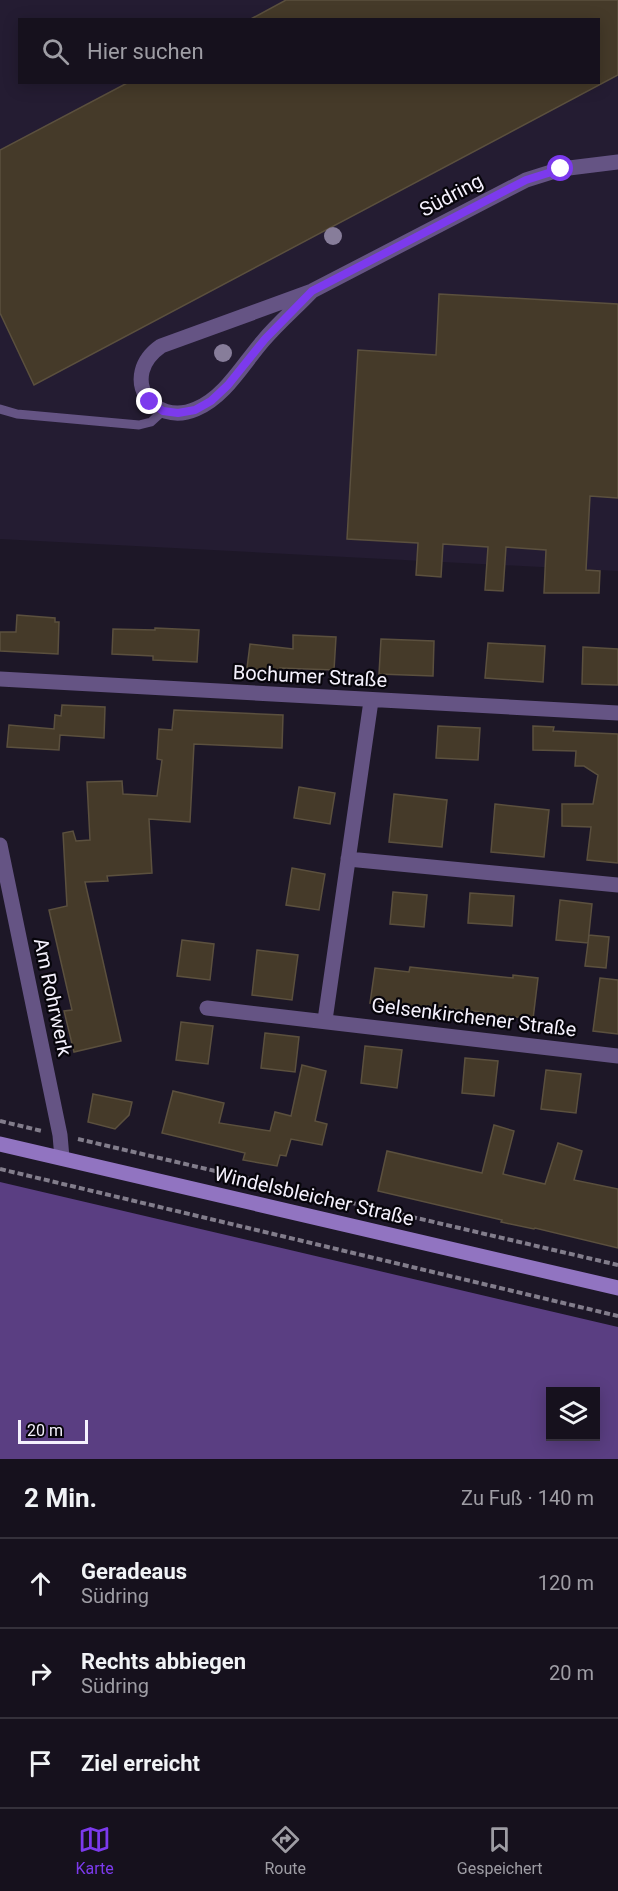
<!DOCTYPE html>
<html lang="de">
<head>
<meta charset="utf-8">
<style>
	:root { --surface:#16111d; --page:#231f2a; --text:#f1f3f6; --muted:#9e9da4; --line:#35313b; --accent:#7c3aed }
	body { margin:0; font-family:Roboto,sans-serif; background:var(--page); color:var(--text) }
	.controls { position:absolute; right:18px; bottom:18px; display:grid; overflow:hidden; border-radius:0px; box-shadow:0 3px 15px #0003 }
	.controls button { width:54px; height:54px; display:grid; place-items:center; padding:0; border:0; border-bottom:2px solid var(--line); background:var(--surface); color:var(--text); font:30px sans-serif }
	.scale { position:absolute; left:18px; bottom:15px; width:70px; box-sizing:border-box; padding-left:6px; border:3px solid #f5f1fd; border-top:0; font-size:16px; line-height:21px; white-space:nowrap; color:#f5f1fd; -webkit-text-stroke:4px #07050b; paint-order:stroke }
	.stop { position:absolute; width:18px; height:18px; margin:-14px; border:4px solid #7c3aed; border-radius:50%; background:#fff }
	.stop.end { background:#7c3aed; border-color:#fff; box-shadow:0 2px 6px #0008 }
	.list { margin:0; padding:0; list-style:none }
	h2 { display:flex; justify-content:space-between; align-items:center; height:78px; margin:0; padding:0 24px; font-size:26px }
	h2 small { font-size:20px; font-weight:400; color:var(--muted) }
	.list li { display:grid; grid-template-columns:39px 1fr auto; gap:18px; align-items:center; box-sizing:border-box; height:90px; padding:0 24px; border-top:2px solid var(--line) }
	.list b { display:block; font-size:22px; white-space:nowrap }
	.list p { margin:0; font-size:20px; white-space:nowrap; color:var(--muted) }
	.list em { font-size:20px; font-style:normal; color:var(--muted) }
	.icon { flex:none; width:33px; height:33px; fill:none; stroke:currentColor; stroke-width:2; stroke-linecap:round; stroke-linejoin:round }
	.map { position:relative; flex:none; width:618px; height:1459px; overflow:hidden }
	.search { position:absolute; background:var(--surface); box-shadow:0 3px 15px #0003; left:18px; right:18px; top:18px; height:66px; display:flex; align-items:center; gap:15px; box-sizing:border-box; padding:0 21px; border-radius:0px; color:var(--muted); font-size:22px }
	.sheet { height:348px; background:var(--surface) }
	nav { display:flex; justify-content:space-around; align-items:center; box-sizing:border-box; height:84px; border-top:2px solid var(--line); background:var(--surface); font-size:16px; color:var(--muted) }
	nav a { display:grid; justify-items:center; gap:3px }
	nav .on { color:var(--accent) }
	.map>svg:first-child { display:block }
	.built { fill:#241c32; fill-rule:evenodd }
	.forest { fill:#5a3e82; fill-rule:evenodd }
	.building { fill:#453a29; stroke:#5b503e; stroke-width:1.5 }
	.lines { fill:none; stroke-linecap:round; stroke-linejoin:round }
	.path { stroke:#827d8b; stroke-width:4; stroke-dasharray:6 3; stroke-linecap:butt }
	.lane { stroke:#655484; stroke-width:9 }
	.street { stroke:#655484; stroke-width:15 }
	.secondary { stroke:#9174c1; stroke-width:15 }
	.tree { fill:#877d9a }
	.route { stroke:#7c3aed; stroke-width:8 }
	.labels { text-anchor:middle; stroke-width:4.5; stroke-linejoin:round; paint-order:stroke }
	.street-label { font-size:20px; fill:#f5f1fd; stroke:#07050b }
</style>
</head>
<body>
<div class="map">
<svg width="618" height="1459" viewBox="0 0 618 1459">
	<rect width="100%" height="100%" fill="#1d1727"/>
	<path class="built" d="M0 0H618V571L0 539ZM20 20H598V82H20Z"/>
	<path class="forest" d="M0 1182 618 1327V1459H0ZM550 1392H596V1436H550Z"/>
	<path class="building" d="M286 0H618V75L34 385 0 313V150L129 82H598V20H249Z
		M439 294 618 304V498L590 496 586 570 600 571 599 593H544L546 550 506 547 503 591 485 590 488 547 443 544 441 577 416 575 418 543 347 539 358 350 436 355Z
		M17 615 55 618V622H59L58 654 0 651V632H16Z
		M155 628 199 630 197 662 153 660V656L112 654 113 629 155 630Z
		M293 635 336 637 334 670 280 668 279 673 247 668 250 644 293 649Z
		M381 639 434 641 433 676 379 674Z
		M488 643 545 646 543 682 485 678Z
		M583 647 618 649V685L582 684Z
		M62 705 105 707 104 738 60 735 59 750 7 747 9 725 54 729 55 715 61 716Z
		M174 710 283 715 282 748 194 744 190 822 149 819 152 873 107 876 108 881 85 882 121 1041 74 1052 64 1011 72 1010 49 910 67 906 63 833 73 831 76 841 90 840 87 782 122 781 123 794 157 796 162 760 157 759 159 729 172 730Z
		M438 726 480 728 478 760 436 758Z
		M533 726 554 727 553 731 618 734V863L587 860 591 827 562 826V804H593L598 775 584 766H575L576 751 533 750Z
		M299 787 335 793 330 824 294 818Z
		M394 794 447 800 442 847 389 842Z
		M495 804 549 810 544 857 491 852Z
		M292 868 325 874 319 910 286 905Z
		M393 892 427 895 424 927 390 924Z
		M470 893 514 896 512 926 468 923Z
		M560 900 592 904 588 943 556 940Z
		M589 935 609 937 606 968 585 966Z
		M182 940 214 944 210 980 177 976Z
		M257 950 298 955 292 1000 252 995Z
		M410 967 513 978V975L538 978 533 1019 508 1016V1021L483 1017V1012L432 1007V1011L370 1003 375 968 409 972Z
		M600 978 618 980V1034L593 1031Z
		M181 1022 213 1026 208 1064 176 1060Z
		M265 1033 299 1037 295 1072 261 1068Z
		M365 1046 402 1050 397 1088 361 1083Z
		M465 1058 498 1061 494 1096 462 1093Z
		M302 1065 326 1071 315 1121 327 1124 322 1145 291 1139 286 1156 280 1155 277 1166 243 1160 245 1153 162 1133 173 1091 224 1103 219 1123 270 1131 275 1112 291 1116Z
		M546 1070 581 1074 576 1113 541 1109Z
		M93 1094 132 1102 129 1115 115 1129 88 1122Z
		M494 1125 514 1131 503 1174 545 1184 558 1143 582 1151 574 1180 618 1189V1248L535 1228 534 1229 501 1222 502 1220 378 1191 387 1151 482 1173Z"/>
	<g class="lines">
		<path class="path" d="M0 1121 42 1131
			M78 1139 618 1265
			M0 1169 618 1316"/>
		<path class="lane" d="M0 409 17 414 139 425 151 422 163 411"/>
		<path class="street" d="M312 291C296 308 278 323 263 341 243 364 225 397 196 409 152 428 118 376 161 346L312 291 526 180 561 169 618 162
			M0 679 618 713
			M0 845 60 1135 62 1158
			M348 859 618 885
			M207 1008 618 1056
			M325 1020 371 701"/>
		<path class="secondary" d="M0 1144 618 1288"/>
	</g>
	<g class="tree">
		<circle cx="333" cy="236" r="9"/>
		<circle cx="223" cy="353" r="9"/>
	</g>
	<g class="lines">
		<path class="route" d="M150 402 163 411 178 413 195 410 211 401 228 385 265 339 312 291 526 180 561 169"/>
	</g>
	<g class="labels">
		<g class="street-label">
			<text transform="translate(451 195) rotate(-28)" y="7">Südring</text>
			<text transform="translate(310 676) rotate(3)" y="7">Bochumer Straße</text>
			<text transform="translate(53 997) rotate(78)" y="7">Am Rohrwerk</text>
			<text transform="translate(474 1017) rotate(7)" y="7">Gelsenkirchener Straße</text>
			<text transform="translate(314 1196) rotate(13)" y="7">Windelsbleicher Straße</text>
		</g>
	</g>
</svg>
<div class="controls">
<button><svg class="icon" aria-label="layers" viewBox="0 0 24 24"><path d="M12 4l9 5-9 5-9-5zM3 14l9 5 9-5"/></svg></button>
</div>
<div class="scale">20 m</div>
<div class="stop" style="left:561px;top:169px"></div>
<div class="stop end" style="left:150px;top:402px"></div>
<div class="search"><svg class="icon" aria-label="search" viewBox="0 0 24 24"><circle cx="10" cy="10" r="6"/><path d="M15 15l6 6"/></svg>Hier suchen</div>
</div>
<section class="sheet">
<h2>2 Min.<small>Zu Fuß · 140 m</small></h2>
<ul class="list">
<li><svg class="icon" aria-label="ahead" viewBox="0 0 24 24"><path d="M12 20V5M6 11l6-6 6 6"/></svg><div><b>Geradeaus</b><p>Südring</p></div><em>120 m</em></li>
<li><svg class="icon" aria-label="right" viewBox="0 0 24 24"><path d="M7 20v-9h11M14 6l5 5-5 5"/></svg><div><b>Rechts abbiegen</b><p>Südring</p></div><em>20 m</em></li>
<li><svg class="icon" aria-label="arrive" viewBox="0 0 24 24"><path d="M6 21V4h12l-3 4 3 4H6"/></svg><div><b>Ziel erreicht</b></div></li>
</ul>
</section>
<nav>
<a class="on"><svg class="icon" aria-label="map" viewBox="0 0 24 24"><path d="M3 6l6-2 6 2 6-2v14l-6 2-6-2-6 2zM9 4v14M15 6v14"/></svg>Karte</a>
<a><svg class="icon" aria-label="directions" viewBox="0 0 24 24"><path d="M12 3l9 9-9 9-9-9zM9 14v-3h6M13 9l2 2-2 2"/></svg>Route</a>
<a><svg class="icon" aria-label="saved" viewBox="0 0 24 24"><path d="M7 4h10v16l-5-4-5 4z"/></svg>Gespeichert</a>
</nav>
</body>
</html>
